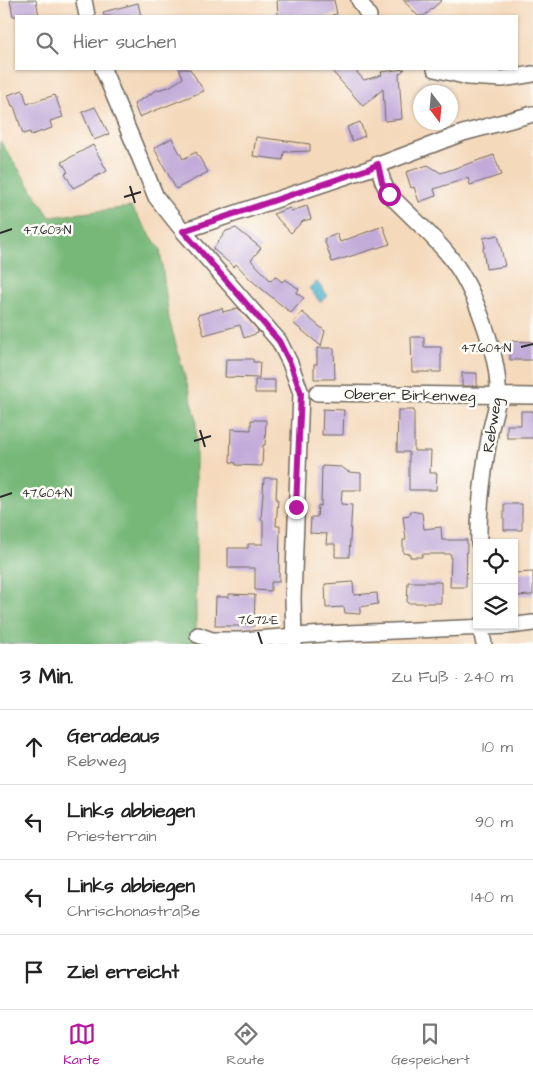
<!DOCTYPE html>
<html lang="de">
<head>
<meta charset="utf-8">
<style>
	:root { --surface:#fff; --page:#f2f2f2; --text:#222; --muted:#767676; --line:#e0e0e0; --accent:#b5179e }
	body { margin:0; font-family:"Architects Daughter",sans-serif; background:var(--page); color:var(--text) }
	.controls { position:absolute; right:15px; bottom:15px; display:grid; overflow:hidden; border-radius:0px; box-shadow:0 1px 4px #0004 }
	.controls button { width:45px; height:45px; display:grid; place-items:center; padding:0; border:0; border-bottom:1px solid var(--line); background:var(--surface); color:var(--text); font:25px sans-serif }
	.compass { position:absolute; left:413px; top:85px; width:45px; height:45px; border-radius:50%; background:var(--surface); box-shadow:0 1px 4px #0004; rotate:164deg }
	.stop { position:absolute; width:15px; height:15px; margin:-11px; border:4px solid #b5179e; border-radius:50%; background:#fff }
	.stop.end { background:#b5179e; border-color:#fff; box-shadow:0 1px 5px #0008 }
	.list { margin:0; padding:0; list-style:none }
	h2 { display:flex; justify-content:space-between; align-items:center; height:65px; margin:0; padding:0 20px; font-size:21px }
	h2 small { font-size:16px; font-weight:400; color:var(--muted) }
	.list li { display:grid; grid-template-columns:32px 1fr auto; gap:15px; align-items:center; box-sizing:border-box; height:75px; padding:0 20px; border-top:1px solid var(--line) }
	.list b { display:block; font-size:19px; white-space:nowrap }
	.list p { margin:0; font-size:16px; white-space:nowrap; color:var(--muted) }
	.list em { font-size:16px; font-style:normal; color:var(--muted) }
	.icon { flex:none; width:28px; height:28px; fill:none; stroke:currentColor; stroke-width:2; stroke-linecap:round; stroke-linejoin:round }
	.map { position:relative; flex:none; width:533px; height:644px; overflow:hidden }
	.search { position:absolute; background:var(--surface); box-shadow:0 1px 4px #0004; left:15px; right:15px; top:15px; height:55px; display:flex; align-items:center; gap:12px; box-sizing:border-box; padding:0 18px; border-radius:0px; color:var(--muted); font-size:19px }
	.sheet { height:365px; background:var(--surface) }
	nav { display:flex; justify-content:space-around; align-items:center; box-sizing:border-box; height:70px; border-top:1px solid var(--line); background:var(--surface); font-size:14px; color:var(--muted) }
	nav a { display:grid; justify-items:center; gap:2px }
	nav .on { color:var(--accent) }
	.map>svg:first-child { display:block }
	.forest { fill:#77b879; stroke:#517252 }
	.water { fill:#4db4cc; stroke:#3c707c }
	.building { fill:#c2abd9 }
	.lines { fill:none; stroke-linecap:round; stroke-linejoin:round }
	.street-casing { stroke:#71685d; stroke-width:18 }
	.street { stroke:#fff; stroke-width:15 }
	.route { stroke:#b5179e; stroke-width:6 }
	.ticks { fill:none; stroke:#2b2b2b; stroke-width:2 }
	.labels { text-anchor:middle; stroke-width:5; stroke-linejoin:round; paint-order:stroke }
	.street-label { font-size:15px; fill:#2b2b2b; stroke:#fdfcf7 }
	.ticks-label { font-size:12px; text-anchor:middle; fill:#2b2b2b; stroke:#fdfcf7; stroke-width:5; stroke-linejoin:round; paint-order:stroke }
</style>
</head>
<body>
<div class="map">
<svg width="533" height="644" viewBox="0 0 533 644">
	<rect width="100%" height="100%" fill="#fdfcf7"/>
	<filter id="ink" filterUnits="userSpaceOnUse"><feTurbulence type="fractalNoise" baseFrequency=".02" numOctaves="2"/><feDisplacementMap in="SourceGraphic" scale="10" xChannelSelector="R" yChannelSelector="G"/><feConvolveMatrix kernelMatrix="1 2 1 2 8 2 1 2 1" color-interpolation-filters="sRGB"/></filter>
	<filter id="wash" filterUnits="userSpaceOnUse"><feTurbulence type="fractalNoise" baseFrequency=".0096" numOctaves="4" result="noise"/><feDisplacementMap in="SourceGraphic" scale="20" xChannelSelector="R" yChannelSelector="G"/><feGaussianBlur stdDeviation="1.12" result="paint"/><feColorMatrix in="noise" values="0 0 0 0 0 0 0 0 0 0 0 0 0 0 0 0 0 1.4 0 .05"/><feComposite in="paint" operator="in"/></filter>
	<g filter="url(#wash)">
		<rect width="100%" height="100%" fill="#f4d9bb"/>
		<path class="forest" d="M0 141 50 217 131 207 160 249 169 319 196 417V644H0Z"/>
		<path class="water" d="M317 282 328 296 320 302 309 288Z"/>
		<g id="blocks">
			<path class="building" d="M10 0H36L39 16H13Z
				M277 0H334L337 14 332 15V16H278Z
				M403 0H442L424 16H418Z
				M138 3 141 16H104L103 12Z
				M179 69H190L204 91 139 117 134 104 157 90 169 87 183 78Z
				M330 69H354L364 80 382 75 381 72 405 69 399 74 402 119 385 121 383 89 363 106Z
				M23 90 27 104 55 95 63 117 50 121 52 128 31 135 30 132 23 134 14 106H12L8 95Z
				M95 107 109 134 94 140 82 112Z
				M360 122 365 136 352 141 347 127Z
				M256 137 310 144V151L284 152 283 160 253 156Z
				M172 138 183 159 196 152 208 172 176 189 154 148Z
				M93 145 107 171 73 188 65 173 68 172 62 162Z
				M494 155 501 175 470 185 468 178 434 189 436 196 419 202 414 187 411 188 406 172 428 165 441 173Z
				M307 206 311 219 303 221 291 233 273 214 290 208 291 211Z
				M383 226 390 244 332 262 324 239 337 234 340 242Z
				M236 228 261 248 251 260 271 281 275 276 282 282 285 279 299 289 296 293 304 298 291 313 251 280 236 264 234 267 213 249 226 231Z
				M498 235 505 266 486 269 483 248 485 247 483 238Z
				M222 308 223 312 238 308 257 329 258 333 244 338 240 325 204 335 198 315Z
				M302 312 325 331 321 346 293 323Z
				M411 337H424V347H441V372H412Z
				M511 341 533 342V360H510Z
				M317 348H334L335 379H314V364H317Z
				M226 359H253V362H260L259 378 225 377Z
				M462 373H477V386H462Z
				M255 380H275V393H255Z
				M323 409 344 410 343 435H322Z
				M398 410H414V451H431L430 473H437L436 490H409V452H397Z
				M521 411H533V438H507V425H521Z
				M251 420H266L265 445H263L262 466 236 465V463L230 462 231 429 251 430Z
				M322 466 341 467 349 472 361 473V490H342L341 504 352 505 349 557H335V544H326L327 534 310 533 311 517H317L318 505 321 506Z
				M264 478H277L276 500H278L276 526H280L279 582H271V591L255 590V568H228V548H248V544H263V520H261Z
				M504 504H522V530H504Z
				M411 511 422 513 424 529 441 527 442 540H467L466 587H450L451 554H422V557H410V554L403 553V540H406L403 516 410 515Z
				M533 572V595L514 596V573Z
				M353 582 354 595 377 593 378 604 360 607V614L345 613 344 607 326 608 325 584Z
				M408 582H441V603H407Z
				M229 594 255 595 254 626H215L216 597H229Z"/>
		</g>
	</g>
	<g filter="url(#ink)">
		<use href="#blocks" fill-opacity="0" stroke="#71685d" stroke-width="1"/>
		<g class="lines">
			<defs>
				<path id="street" d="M84 0 87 16
					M359 0 369 16
					M103 69 156 197 183 231 279 341 290 363 301 393 293 598 294 644
					M435 69 468 77 502 79 533 74
					M378 164 383 182 389 194C409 215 432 234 450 257 474 287 500 357 498 396 497 408 492 421 490 433 484 469 478 507 479 543
					M183 231 368 169 463 133 533 114
					M317 393 533 396
					M480 625 484 644
					M198 635 212 640H240L324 634 509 626 533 623"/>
			</defs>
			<use href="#street" class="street-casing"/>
			<use href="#street" class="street"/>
		</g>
	</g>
	<g class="lines" filter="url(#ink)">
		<path class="route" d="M296 507 301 393 290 363 279 341 183 231 368 169 378 164 382 182 389 194"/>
	</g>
	<path class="ticks" d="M130 186 135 203M124 197 141 192M0 233 12 229M521 347 533 344M200 430 205 447M194 441 211 436M0 497 12 493M258 632 262 644"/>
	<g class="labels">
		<g class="street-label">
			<text transform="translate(410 395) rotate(1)" y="5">Oberer Birkenweg</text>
			<text transform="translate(492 425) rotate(-81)" y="5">Rebweg</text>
		</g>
	</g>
	<g class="ticks-label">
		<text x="47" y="234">47.603°N</text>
		<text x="486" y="352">47.604°N</text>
		<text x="47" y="497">47.604°N</text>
		<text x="258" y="624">7.672°E</text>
	</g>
</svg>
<div class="controls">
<button><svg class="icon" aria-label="locate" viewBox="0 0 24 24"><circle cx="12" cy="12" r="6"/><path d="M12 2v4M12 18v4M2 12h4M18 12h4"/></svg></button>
<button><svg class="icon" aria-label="layers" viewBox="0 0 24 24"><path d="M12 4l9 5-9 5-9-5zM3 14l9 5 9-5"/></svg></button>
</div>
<svg class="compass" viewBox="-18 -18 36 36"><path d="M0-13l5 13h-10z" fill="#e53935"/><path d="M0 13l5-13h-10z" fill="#767676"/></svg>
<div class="stop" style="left:389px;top:194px"></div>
<div class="stop end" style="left:296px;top:507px"></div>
<div class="search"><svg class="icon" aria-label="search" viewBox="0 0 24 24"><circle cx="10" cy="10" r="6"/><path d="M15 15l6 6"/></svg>Hier suchen</div>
</div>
<section class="sheet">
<h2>3 Min.<small>Zu Fuß · 240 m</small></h2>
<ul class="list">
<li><svg class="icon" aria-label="ahead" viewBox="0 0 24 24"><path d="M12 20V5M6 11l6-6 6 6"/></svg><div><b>Geradeaus</b><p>Rebweg</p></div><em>10 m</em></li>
<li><svg class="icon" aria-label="left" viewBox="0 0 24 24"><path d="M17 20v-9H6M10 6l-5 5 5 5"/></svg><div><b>Links abbiegen</b><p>Priesterrain</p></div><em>90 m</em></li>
<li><svg class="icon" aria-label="left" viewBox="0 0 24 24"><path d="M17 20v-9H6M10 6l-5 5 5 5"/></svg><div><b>Links abbiegen</b><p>Chrischonastraße</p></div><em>140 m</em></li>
<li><svg class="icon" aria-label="arrive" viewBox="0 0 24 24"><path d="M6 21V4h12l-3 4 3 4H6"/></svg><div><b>Ziel erreicht</b></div></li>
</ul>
</section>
<nav>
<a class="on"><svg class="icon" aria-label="map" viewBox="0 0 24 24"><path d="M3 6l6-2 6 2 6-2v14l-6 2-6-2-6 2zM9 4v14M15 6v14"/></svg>Karte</a>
<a><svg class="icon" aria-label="directions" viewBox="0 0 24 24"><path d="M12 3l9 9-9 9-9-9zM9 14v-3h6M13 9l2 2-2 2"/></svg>Route</a>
<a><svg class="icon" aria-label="saved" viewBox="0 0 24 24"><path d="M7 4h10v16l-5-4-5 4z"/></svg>Gespeichert</a>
</nav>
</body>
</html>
